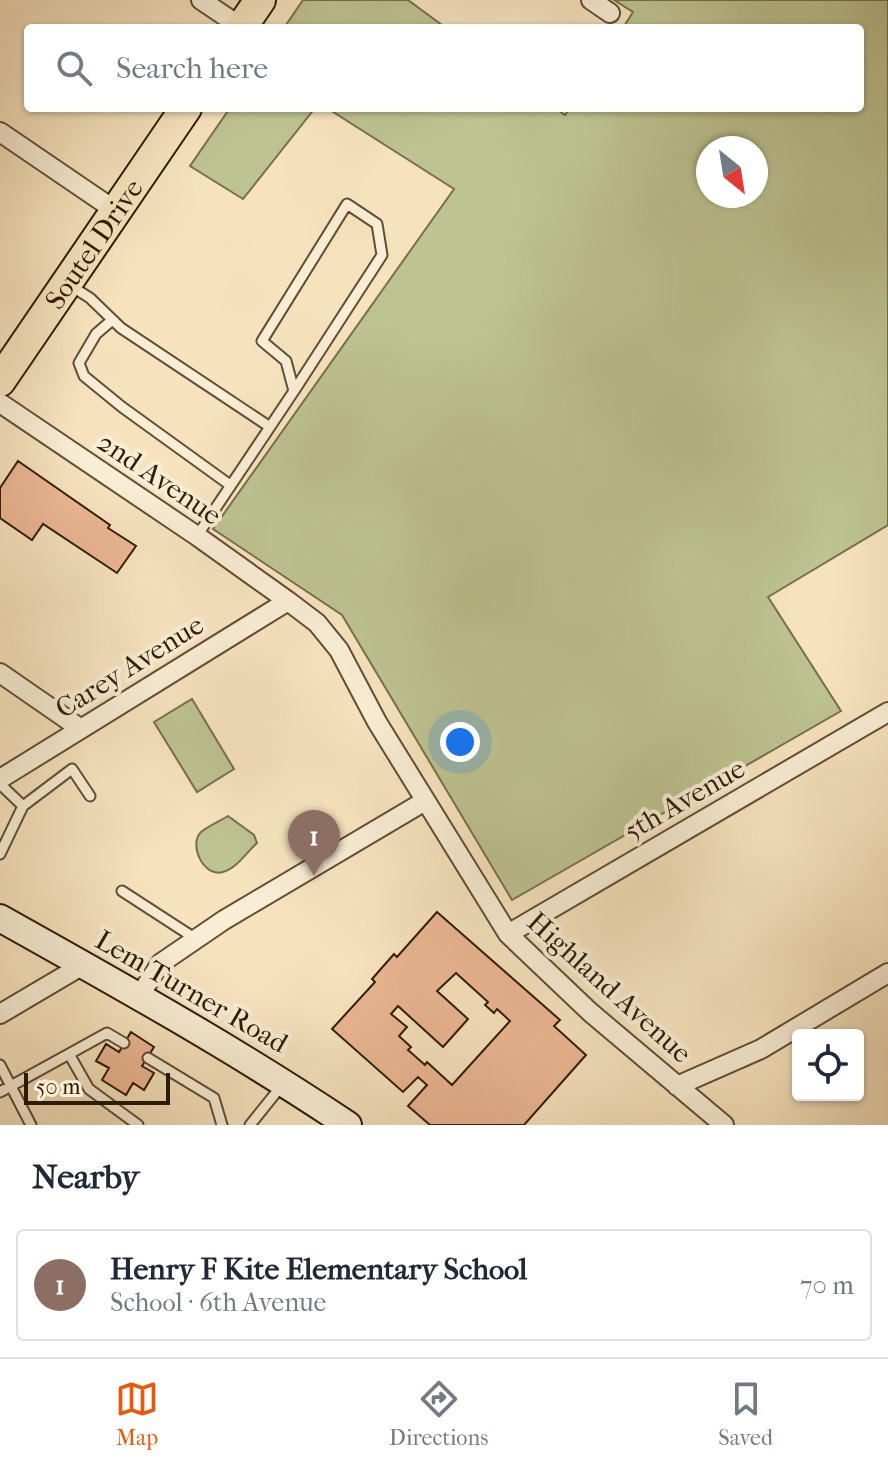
<!DOCTYPE html>
<html lang="en">
<head>
<meta charset="utf-8">
<style>
	:root { --surface:#fff; --page:#f6f6f7; --text:#1f2937; --muted:#747a83; --line:#e0e1e3; --accent:#ea580c }
	body { margin:0; font-family:"IM FELL French Canon",serif; background:var(--page); color:var(--text) }
	.controls { position:absolute; right:24px; bottom:24px; display:grid; overflow:hidden; border-radius:8px; box-shadow:0 2px 6px #0004 }
	.controls button { width:72px; height:72px; display:grid; place-items:center; padding:0; border:0; border-bottom:2px solid var(--line); background:var(--surface); color:var(--text); font:40px sans-serif }
	.compass { position:absolute; left:696px; top:136px; width:72px; height:72px; border-radius:50%; background:var(--surface); box-shadow:0 2px 6px #0004; rotate:150deg }
	.scale { position:absolute; left:24px; bottom:20px; width:146px; box-sizing:border-box; padding-left:8px; border:4px solid #2e1d06; border-top:0; font-size:22px; line-height:28px; white-space:nowrap; color:#2e1d06; -webkit-text-stroke:6px #f9edd5; paint-order:stroke }
	.you { position:absolute; left:460px; top:742px; width:28px; height:28px; margin:-20px; border:6px solid #fff; border-radius:50%; background:#1a73e8; box-shadow:0 0 0 12px #1a73e833 }
	.badge { display:grid; place-items:center; width:52px; height:52px; border-radius:50%; background:var(--accent); color:#fff; font-size:26px; font-weight:700 }
	.pin { position:absolute; translate:-50% -66px; filter:drop-shadow(0 2px 4px #0008) }
	.pin::after { content:''; position:absolute; top:42px; width:28px; height:24px; background:inherit; clip-path:polygon(0 0,100% 0,50% 100%) }
	.list { margin:0; padding:0; list-style:none }
	h2 { display:flex; justify-content:space-between; align-items:center; height:104px; margin:0; padding:0 32px; font-size:34px }
	h2 small { font-size:26px; font-weight:400; color:var(--muted) }
	.list li { display:grid; grid-template-columns:52px 1fr auto; gap:24px; align-items:center; box-sizing:border-box; height:112px; margin:0 16px 16px; padding:0 16px; border:2px solid var(--line); border-radius:8px }
	.list b { display:block; font-size:30px; white-space:nowrap }
	.list p { margin:0; font-size:26px; white-space:nowrap; color:var(--muted) }
	.list em { font-size:26px; font-style:normal; color:var(--muted) }
	.icon { flex:none; width:44px; height:44px; fill:none; stroke:currentColor; stroke-width:2; stroke-linecap:round; stroke-linejoin:round }
	.map { position:relative; flex:none; width:888px; height:1125px; overflow:hidden }
	.search { position:absolute; background:var(--surface); box-shadow:0 2px 6px #0004; left:24px; right:24px; top:24px; height:88px; display:flex; align-items:center; gap:20px; box-sizing:border-box; padding:0 28px; border-radius:8px; color:var(--muted); font-size:30px }
	.sheet { height:232px; background:var(--surface) }
	nav { display:flex; justify-content:space-around; align-items:center; box-sizing:border-box; height:112px; border-top:2px solid var(--line); background:var(--surface); font-size:22px; color:var(--muted) }
	nav a { display:grid; justify-items:center; gap:4px }
	nav .on { color:var(--accent) }
	.map>svg:first-child { display:block }
	.green { fill:#bdc391; stroke:#76704c; stroke-width:2; fill-rule:evenodd }
	.building { fill:#ecb794; stroke:#2e1d06; stroke-width:2; fill-rule:evenodd }
	.lines { fill:none; stroke-linecap:round; stroke-linejoin:round }
	.lane-casing { stroke:#604e34; stroke-width:13 }
	.street-casing { stroke:#604e34; stroke-width:22 }
	.secondary-casing { stroke:#2e1d06; stroke-width:30 }
	.primary-casing { stroke:#2e1d06; stroke-width:34 }
	.lane { stroke:#f9edd5; stroke-width:9 }
	.street { stroke:#f9edd5; stroke-width:18 }
	.secondary { stroke:#f9edd5; stroke-width:26 }
	.primary { stroke:#f6e3be; stroke-width:30 }
	.labels { text-anchor:middle; stroke-width:8; stroke-linejoin:round; paint-order:stroke }
	.street-label { font-size:28px; fill:#2e1d06; stroke:#f9edd5 }
</style>
</head>
<body>
<div class="map">
<svg width="888" height="1125" viewBox="0 0 888 1125">
	<rect width="100%" height="100%" fill="#f6e3be"/>
	<filter id="stains"><feTurbulence type="fractalNoise" baseFrequency=".0025" numOctaves="4"/><feColorMatrix values="0 0 0 0 .2 0 0 0 0 .09 0 0 0 0 .02 0 0 0 .5 -.17"/></filter>
	<radialGradient id="worn" r=".72"><stop offset=".6" stop-color="#630" stop-opacity="0"/><stop offset="1" stop-color="#630" stop-opacity=".3"/></radialGradient>
	<path class="green" d="M303 0H408L446 28H284Z
		M614 0H888V525L768 597 841 711 512 900 342 615 213 529 454 189 327 108H555L565 115 570 108H860V28H623L633 12ZM708 148H756V196H708Z
		M230 108H315L243 199 190 166Z
		M192 699 234 769 197 792 154 722Z
		M228 816 254 835 257 843C247 852 237 868 223 872 204 878 188 845 201 832 208 826 220 821 228 816Z"/>
	<path class="building" d="M18 461 110 525 108 528 136 546 117 573 43 524 32 540 0 518V488Z
		M437 912 560 1020 554 1026 586 1055 524 1125H430L408 1106 427 1085 418 1077 403 1092 332 1029 375 982 372 979 394 954 397 957ZM456 973 488 1002 485 1005 494 1013 497 1009 510 1021 452 1085 427 1062 425 1065 408 1050 411 1047 399 1036 407 1027 391 1014 398 1006 443 1047 468 1019 437 991Z
		M131 1032 154 1047 142 1066 154 1073 144 1090 133 1083 126 1095 102 1080 109 1068 96 1061 106 1044 119 1052Z"/>
	<g class="lines">
		<defs>
			<path id="lane" d="M71 286 90 298 121 328 270 427
				M111 321 96 334 79 363 84 376 122 407 230 485
				M197 536 294 391 286 361 262 341 347 204 377 224 382 255 294 391
				M0 784 23 806 0 854
				M23 806 72 769 90 796
				M122 891 196 939
				M69 1054 107 1033 124 1043
				M148 1058 214 1098 222 1125
				M0 1065 31 1125
				M0 1092 69 1054 89 1089 138 1125
				M250 1125 283 1084"/>
			<path id="street" d="M201 0 241 27
				M591 0 610 13
				M0 132 116 211
				M0 403 197 536 288 601 317 623 339 650 377 722 508 934 590 1012 724 1125
				M0 673 81 729
				M0 779 288 601
				M508 934 888 712
				M139 996 161 963 224 920 425 801
				M0 1014 83 965
				M677 1086 761 1049 888 973"/>
			<path id="secondary" d="M0 918C118 984 236 1050 348 1125"/>
			<g id="primary">
				<path d="M241 28 260 0"/>
				<path id="s1" d="M0 381 186 108"/>
			</g>
		</defs>
		<use href="#lane" class="lane-casing"/>
		<use href="#street" class="street-casing"/>
		<use href="#secondary" class="secondary-casing"/>
		<use href="#primary" class="primary-casing"/>
		<use href="#lane" class="lane"/>
		<use href="#street" class="street"/>
		<use href="#secondary" class="secondary"/>
		<use href="#primary" class="primary"/>
	</g>
	<g class="labels">
		<g class="street-label">
			<text dy="10" stroke="none"><textPath href="#s1" startOffset="166">Soutel Drive</textPath></text>
			<text transform="translate(160 478) rotate(34)" y="10">2nd Avenue</text>
			<text transform="translate(129 666) rotate(-32)" y="10">Carey Avenue</text>
			<text transform="translate(684 799) rotate(-30)" y="10">5th Avenue</text>
			<text transform="translate(610 987) rotate(42)" y="10">Highland Avenue</text>
			<text transform="translate(192 991) rotate(30)" y="10">Lem Turner Road</text>
		</g>
	</g>
	<rect width="100%" height="100%" filter="url(#stains)"/>
	<rect width="100%" height="100%" fill="url(#worn)"/>
</svg>
<div class="controls">
<button><svg class="icon" aria-label="locate" viewBox="0 0 24 24"><circle cx="12" cy="12" r="6"/><path d="M12 2v4M12 18v4M2 12h4M18 12h4"/></svg></button>
</div>
<svg class="compass" viewBox="-18 -18 36 36"><path d="M0-13l5 13h-10z" fill="#e53935"/><path d="M0 13l5-13h-10z" fill="#747a83"/></svg>
<div class="scale">50 m</div>
<div class="you"></div>
<div class="pin badge" style="left:314px;top:876px;background:#8d6e63">1</div>
<div class="search"><svg class="icon" aria-label="search" viewBox="0 0 24 24"><circle cx="10" cy="10" r="6"/><path d="M15 15l6 6"/></svg>Search here</div>
</div>
<section class="sheet">
<h2>Nearby<small></small></h2>
<ul class="list">
<li><span class="badge" style="background:#8d6e63">1</span><div><b>Henry F Kite Elementary School</b><p>School · 6th Avenue</p></div><em>70 m</em></li>
</ul>
</section>
<nav>
<a class="on"><svg class="icon" aria-label="map" viewBox="0 0 24 24"><path d="M3 6l6-2 6 2 6-2v14l-6 2-6-2-6 2zM9 4v14M15 6v14"/></svg>Map</a>
<a><svg class="icon" aria-label="directions" viewBox="0 0 24 24"><path d="M12 3l9 9-9 9-9-9zM9 14v-3h6M13 9l2 2-2 2"/></svg>Directions</a>
<a><svg class="icon" aria-label="saved" viewBox="0 0 24 24"><path d="M7 4h10v16l-5-4-5 4z"/></svg>Saved</a>
</nav>
</body>
</html>
